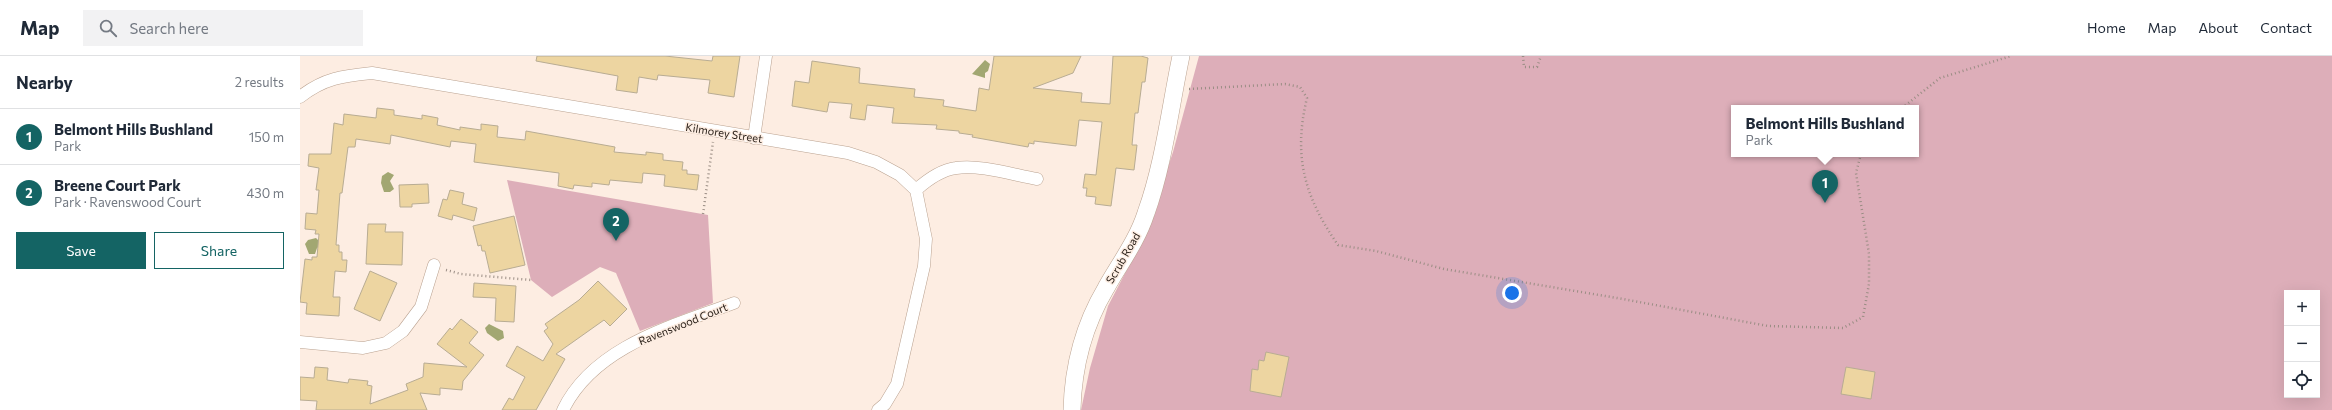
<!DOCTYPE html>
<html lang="en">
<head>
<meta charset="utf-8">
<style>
	:root { --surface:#fff; --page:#f2f2f3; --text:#1f2937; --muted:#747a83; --line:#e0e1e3; --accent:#146464 }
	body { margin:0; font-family:Commissioner,sans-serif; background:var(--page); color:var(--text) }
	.controls { position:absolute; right:12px; bottom:12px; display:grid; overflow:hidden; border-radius:0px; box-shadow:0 4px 16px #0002 }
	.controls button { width:36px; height:36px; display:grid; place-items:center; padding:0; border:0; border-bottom:1px solid var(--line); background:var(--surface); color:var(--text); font:20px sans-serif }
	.you { position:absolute; left:1212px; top:237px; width:14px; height:14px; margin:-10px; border:3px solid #fff; border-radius:50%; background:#1a73e8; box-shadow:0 0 0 6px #1a73e833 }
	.badge { display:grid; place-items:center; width:26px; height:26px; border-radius:50%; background:var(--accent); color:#fff; font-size:13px; font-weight:700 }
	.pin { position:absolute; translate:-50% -33px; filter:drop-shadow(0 1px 2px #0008) }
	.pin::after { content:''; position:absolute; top:21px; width:14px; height:12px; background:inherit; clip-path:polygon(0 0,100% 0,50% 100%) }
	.popup { position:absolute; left:1431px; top:49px; width:188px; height:52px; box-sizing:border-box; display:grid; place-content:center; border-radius:0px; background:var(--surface); filter:drop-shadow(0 1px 3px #0005); font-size:13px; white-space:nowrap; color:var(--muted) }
	.popup b { font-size:15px; color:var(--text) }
	.popup::after { content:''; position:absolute; left:50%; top:100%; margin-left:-8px; border:8px solid transparent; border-top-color:var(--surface) }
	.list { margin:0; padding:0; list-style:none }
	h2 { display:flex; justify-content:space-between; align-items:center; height:52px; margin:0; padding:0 16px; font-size:17px }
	h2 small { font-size:13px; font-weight:400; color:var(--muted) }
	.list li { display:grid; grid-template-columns:26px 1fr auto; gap:12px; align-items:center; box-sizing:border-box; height:56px; padding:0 16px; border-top:1px solid var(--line) }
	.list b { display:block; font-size:15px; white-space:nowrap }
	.list p { margin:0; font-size:13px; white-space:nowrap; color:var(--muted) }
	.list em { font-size:13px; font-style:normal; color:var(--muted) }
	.actions { display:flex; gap:8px; padding:12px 16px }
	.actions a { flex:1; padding:9px 0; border:1px solid var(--accent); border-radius:0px; text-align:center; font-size:14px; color:var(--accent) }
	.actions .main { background:var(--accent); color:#fff }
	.icon { flex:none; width:22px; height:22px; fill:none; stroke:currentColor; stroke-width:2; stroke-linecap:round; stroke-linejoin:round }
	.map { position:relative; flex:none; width:2032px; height:354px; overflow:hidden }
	header { display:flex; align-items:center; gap:24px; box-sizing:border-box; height:56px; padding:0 20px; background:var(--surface); border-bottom:1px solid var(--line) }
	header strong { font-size:19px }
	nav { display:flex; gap:22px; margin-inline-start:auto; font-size:14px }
	.search { width:280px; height:36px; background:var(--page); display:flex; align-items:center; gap:10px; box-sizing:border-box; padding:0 14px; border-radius:0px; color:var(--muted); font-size:15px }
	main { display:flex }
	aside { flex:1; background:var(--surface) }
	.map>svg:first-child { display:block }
	.green { fill:#ddaeb9; fill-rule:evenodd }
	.water { fill:#a2a772 }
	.building { fill:#edd5a1; stroke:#b8ac93 }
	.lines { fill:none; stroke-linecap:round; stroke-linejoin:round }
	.minor-casing { stroke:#baa290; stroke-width:13 }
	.secondary-casing { stroke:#baa290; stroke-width:18 }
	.path { stroke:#9a8d84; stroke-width:2.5; stroke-dasharray:1 3; stroke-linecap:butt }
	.minor { stroke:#fff; stroke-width:12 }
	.secondary { stroke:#fff; stroke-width:17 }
	.labels { text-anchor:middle; stroke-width:3; stroke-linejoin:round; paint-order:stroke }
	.street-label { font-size:11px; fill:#251c15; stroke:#fdede2 }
</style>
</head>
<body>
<header>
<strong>Map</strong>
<div class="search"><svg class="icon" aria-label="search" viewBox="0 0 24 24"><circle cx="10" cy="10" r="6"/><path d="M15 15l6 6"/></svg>Search here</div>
<nav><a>Home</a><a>Map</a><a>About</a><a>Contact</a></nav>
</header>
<main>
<aside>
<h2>Nearby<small>2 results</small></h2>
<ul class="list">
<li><span class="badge">1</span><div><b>Belmont Hills Bushland</b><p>Park</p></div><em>150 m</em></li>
<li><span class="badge">2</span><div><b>Breene Court Park</b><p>Park · Ravenswood Court</p></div><em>430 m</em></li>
</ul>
<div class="actions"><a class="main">Save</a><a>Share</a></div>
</aside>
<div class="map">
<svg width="2032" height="354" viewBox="0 0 2032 354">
	<rect width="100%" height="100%" fill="#fdede2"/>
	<path class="green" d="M899 0H2032V354H781L790 312 808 250 845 179 873 96ZM1434 52H1616V98H1434ZM1987 237H2017V339H1987Z
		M207 124 408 159 413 247 340 275 316 217 300 211 252 241 231 224Z"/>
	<path class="water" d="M685 4 690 8 688 15 685 17V22L672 18Z
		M88 116 94 119 90 125 94 133 90 136H84L81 127 82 120Z
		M16 182 20 186 21 190 17 192 15 198H9L5 188 8 184Z
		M189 268 203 275 204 282 198 285 187 277 185 272Z"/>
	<path class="building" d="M237 0H365L412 5 413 0H440L434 41 408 37 410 24 358 19 357 24 339 21 337 37 316 34 318 20 236 5Z
		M694 0H781L773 17 733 32 782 37 781 46 810 48 813 0H841L848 2 845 26H842L838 57H835L832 89H837L834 114 816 112 811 150 795 148 796 141 786 140 787 132H783L785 118 796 119 802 66 779 64 776 90 734 85V88L729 87 728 91 672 81 673 79 659 77V75L636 73 637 69 592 67 594 52 567 49 565 64 550 62 552 48 529 46 527 56 492 50 495 25 509 27 512 5 560 12 559 27 615 33 614 41 644 44 643 50 676 55 679 32 689 34Z
		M77 52 94 54V59L122 63V59L138 62 137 69 160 74V71L181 74V68L198 70 197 81 225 84 226 75 315 91 314 96 346 99V96L363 98V104L383 106 382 114H387V118L399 119 397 134 364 130 365 119 343 117 342 127 310 124 309 129 292 127V131L274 129 273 133 258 130 259 117 174 106 176 88 151 85 150 91 91 79 90 88 56 83 55 91H48L42 137H40L36 189H39V196H42V204H47L46 216 35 215 33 241H40L39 260 6 258 7 247 0 246 5 203 12 204V201H17L19 178H15L16 174 5 173 6 157 17 158 19 134H16L19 112 8 110 9 98H31L34 67 43 69 44 58 76 62Z
		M128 128 129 147 112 148V151H100L99 129Z
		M150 134 164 137 162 148 177 152 174 165 153 159 152 164 138 160 143 143 147 144Z
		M214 160 225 209 190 217 185 195H182L181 189 178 190 173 170Z
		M68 168H86L85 176H103L102 209 66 208Z
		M70 215 97 227 80 265 54 253Z
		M298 225 327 253 310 270 304 264 256 298 265 303 236 354H202L209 342 213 344 225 321 206 310 217 290 243 305 253 288 244 275 248 272 245 268 279 244Z
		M174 227 216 230 214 266 195 265 196 242 173 241Z
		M161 263 178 276 169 287 184 299 163 325 162 334 140 332V339L120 337 127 354H16L17 345 0 344V321L14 322 15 311 28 312 27 324 48 327 49 323 68 325 67 329 72 330 70 348 108 334 106 328 123 321 124 307 167 311 137 288 150 272 152 274Z
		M966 296 989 301 981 341 950 335 952 313 958 314 959 304 964 305Z
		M1546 311 1575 316 1571 343 1541 338Z"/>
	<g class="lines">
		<defs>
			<path id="minor" d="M0 41C24 22 43 20 72 17L548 97 576 106 600 119 616 134 626 183 624 210 597 328 585 348 578 354
				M454 82 466 0
				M616 134C627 124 641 114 656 112 679 108 714 119 737 123
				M0 286 63 292 86 287 103 275 121 251 134 209
				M263 354C294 290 373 270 434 247"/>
			<path id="secondary" d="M772 354C773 312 784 269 806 232 820 207 837 185 846 157 864 107 870 52 881 0"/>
		</defs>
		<use href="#minor" class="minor-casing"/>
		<use href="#secondary" class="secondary-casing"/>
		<path class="path" d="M1223 0 1224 11H1237L1241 0
			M889 33 985 28 1000 31 1007 42C993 100 1004 140 1038 189L1076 195 1144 213 1323 243 1468 270 1543 272 1563 261 1569 228V198L1556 117 1561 98
			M1602 52 1640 22 1711 0
			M403 158 413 86
			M146 214 161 218 231 224"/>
		<use href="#minor" class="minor"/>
		<use href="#secondary" class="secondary"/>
	</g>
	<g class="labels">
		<g class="street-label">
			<text transform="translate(424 77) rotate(9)" y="4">Kilmorey Street</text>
			<text transform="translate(823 202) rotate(-60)" y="4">Scrub Road</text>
			<text transform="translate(383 268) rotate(-22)" y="4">Ravenswood Court</text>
		</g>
	</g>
</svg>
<div class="controls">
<button>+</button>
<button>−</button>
<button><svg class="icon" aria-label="locate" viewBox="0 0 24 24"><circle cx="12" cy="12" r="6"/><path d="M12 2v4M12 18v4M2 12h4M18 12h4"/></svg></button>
</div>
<div class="you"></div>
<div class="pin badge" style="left:1525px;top:147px">1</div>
<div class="popup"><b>Belmont Hills Bushland</b>Park</div>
<div class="pin badge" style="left:316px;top:185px">2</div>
</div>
</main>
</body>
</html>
